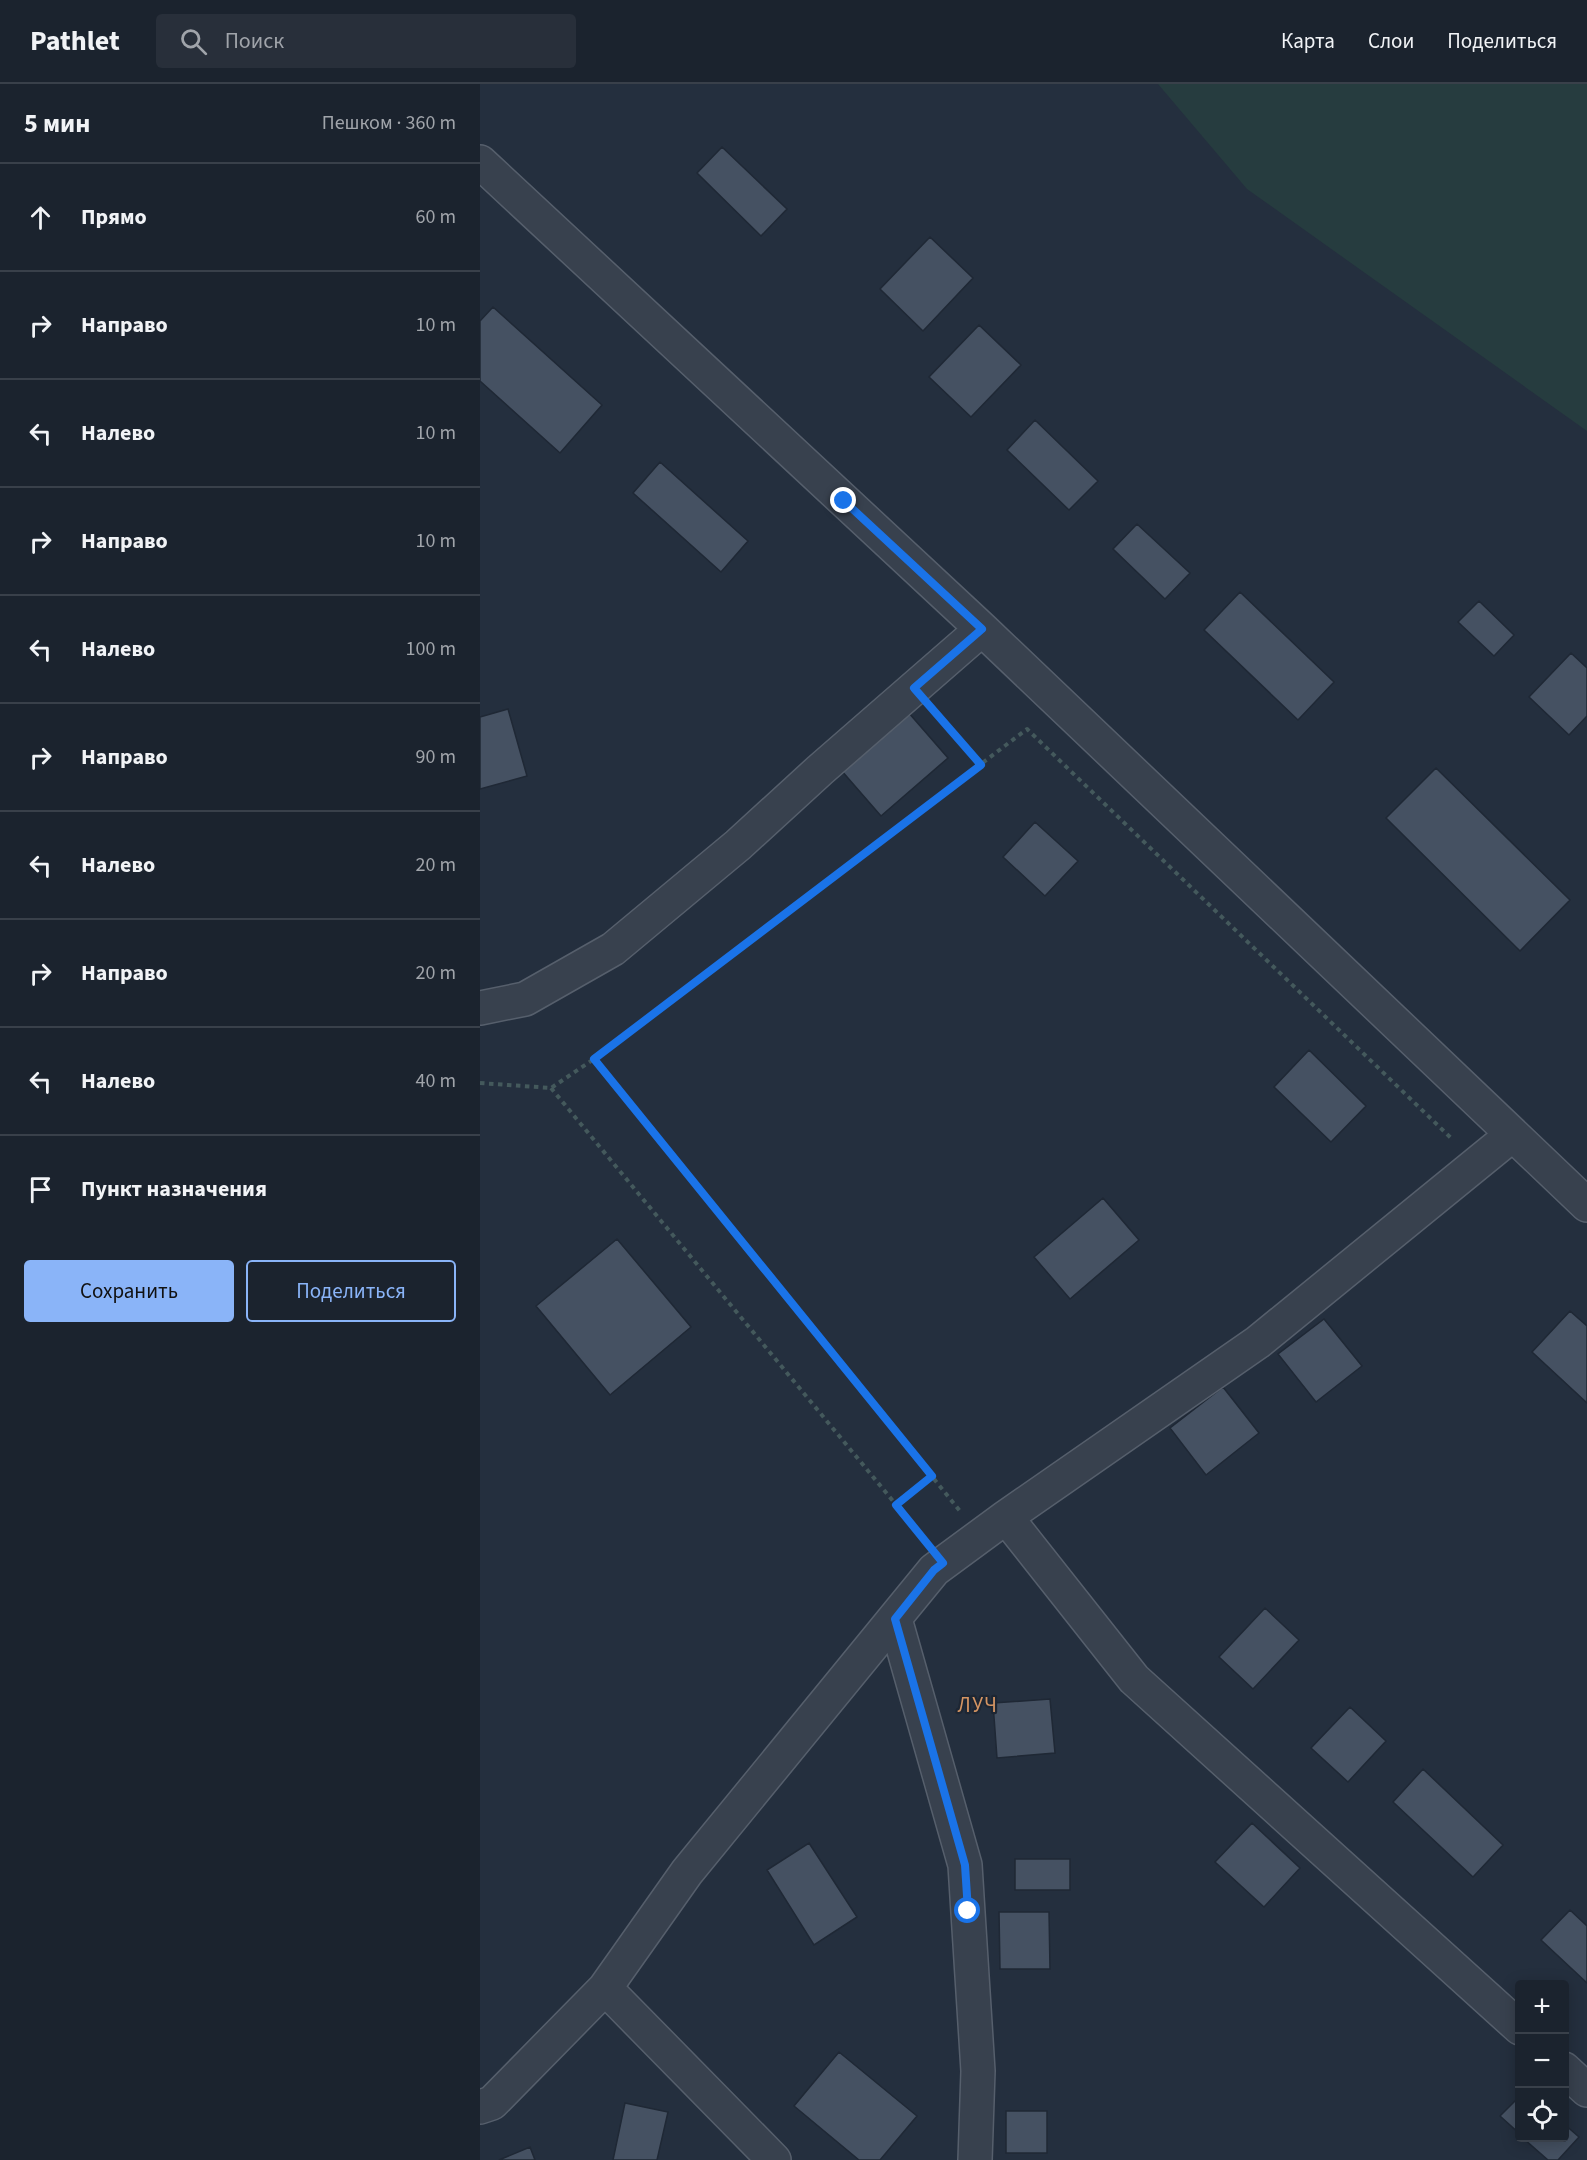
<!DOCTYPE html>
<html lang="ru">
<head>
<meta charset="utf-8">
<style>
	:root { --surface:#1b232e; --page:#282f3a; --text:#f1f3f6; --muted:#a0a4aa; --line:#39404a; --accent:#8ab4f8 }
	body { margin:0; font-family:"Source Sans 3",sans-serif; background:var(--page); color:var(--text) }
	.controls { position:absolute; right:18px; bottom:18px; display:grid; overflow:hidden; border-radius:6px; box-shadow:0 3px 15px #0003 }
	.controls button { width:54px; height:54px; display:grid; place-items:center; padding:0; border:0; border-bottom:2px solid var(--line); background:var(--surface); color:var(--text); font:30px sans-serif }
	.stop { position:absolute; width:18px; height:18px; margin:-14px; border:4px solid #1a73e8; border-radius:50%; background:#fff }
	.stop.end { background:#1a73e8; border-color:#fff; box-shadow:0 2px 6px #0008 }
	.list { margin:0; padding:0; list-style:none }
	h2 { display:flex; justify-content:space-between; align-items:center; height:78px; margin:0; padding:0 24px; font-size:26px }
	h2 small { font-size:20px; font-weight:400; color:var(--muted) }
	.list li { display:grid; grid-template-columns:39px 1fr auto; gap:18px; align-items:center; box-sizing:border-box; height:108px; padding:0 24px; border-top:2px solid var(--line) }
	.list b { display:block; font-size:22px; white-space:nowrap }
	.list em { font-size:20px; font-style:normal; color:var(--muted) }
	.actions { display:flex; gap:12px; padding:18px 24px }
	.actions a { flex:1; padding:14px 0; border:2px solid var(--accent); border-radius:6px; text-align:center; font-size:21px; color:var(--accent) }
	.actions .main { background:var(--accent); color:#111 }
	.icon { flex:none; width:33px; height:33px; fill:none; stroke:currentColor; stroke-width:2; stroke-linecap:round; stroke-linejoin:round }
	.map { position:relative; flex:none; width:1107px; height:2076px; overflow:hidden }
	header { display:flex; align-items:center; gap:36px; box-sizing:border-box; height:84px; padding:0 30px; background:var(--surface); border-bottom:2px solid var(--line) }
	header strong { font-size:28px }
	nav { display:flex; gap:33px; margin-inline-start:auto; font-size:21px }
	.search { width:420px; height:54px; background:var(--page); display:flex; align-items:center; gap:15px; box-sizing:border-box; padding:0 21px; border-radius:6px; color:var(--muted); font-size:22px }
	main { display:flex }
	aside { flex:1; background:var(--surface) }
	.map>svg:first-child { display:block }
	.green { fill:#263c3f }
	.building { fill:#455162; stroke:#1f2835; stroke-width:1.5 }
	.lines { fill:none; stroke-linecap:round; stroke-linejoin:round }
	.minor-casing { stroke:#565f6c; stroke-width:36 }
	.path { stroke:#44595c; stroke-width:4; stroke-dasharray:4.5 4.5; stroke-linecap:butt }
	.minor { stroke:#38414e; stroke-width:33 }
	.route { stroke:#1a73e8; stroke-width:8 }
	.labels { text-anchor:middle; stroke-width:4.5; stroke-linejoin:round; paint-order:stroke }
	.quarter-label { font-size:21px; letter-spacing:1.5px; fill:#d59563; stroke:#1d2633 }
</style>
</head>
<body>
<header>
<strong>Pathlet</strong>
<div class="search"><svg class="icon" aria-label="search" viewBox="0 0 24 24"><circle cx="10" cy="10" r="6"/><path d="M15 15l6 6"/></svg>Поиск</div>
<nav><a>Карта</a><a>Слои</a><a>Поделиться</a></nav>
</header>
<main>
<aside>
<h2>5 мин<small>Пешком · 360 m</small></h2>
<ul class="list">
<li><svg class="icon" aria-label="ahead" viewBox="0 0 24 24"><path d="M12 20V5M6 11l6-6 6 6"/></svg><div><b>Прямо</b></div><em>60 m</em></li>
<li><svg class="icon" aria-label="right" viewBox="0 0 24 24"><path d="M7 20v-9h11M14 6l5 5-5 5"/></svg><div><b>Направо</b></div><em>10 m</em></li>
<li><svg class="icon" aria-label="left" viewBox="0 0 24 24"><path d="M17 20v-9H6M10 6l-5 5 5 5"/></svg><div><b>Налево</b></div><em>10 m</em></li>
<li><svg class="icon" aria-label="right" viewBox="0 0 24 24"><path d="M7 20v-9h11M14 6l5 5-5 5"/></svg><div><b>Направо</b></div><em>10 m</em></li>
<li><svg class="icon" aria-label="left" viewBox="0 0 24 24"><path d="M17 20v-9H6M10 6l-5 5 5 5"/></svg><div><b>Налево</b></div><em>100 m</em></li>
<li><svg class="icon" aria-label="right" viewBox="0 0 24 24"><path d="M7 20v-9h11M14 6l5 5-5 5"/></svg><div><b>Направо</b></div><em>90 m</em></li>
<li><svg class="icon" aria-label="left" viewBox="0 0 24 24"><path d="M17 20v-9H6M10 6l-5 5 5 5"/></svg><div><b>Налево</b></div><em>20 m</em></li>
<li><svg class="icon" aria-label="right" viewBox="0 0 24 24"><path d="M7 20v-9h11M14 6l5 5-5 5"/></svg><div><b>Направо</b></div><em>20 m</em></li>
<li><svg class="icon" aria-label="left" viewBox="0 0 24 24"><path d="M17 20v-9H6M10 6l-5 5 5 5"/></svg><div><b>Налево</b></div><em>40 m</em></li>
<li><svg class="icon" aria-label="arrive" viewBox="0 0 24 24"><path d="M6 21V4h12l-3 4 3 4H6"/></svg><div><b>Пункт назначения</b></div></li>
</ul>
<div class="actions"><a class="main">Сохранить</a><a>Поделиться</a></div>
</aside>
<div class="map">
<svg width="1107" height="2076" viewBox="0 0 1107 2076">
	<rect width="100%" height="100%" fill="#242f3e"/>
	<path class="green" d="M678 0H1107V347L767 105Z"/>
	<path class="building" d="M242 63 307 125 281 152 217 89Z
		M450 153 493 194 443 247 400 205Z
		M13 223 122 321 80 369 0 297V237Z
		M499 241 541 281 491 333 449 293Z
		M555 336 618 397 589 426 527 366Z
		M180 378 268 457 241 488 153 409Z
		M657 440 710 489 685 515 633 465Z
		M760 508 854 598 818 636 724 546Z
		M999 517 1034 551 1014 572 978 538Z
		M1091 569 1107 584V632L1089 651 1049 613Z
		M28 625 47 692 0 705V633Z
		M428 628 468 674 401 732 361 686Z
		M956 684 1090 816 1040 867 906 734Z
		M555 738 598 777 565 812 523 773Z
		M829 966 886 1022 851 1058 794 1003Z
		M623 1114 659 1156 590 1215 554 1173Z
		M137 1155 211 1243 130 1311 56 1222Z
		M1090 1227 1107 1242V1319L1052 1268Z
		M844 1235 882 1282 836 1318 798 1270Z
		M743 1303 779 1349 726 1391 690 1344Z
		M785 1524 819 1556 773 1605 739 1573Z
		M570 1615 575 1669 517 1674 513 1619Z
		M870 1623 906 1657 868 1698 831 1664Z
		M943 1685 1023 1761 993 1793 913 1718Z
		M772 1739 820 1784 784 1823 735 1778Z
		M329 1759 377 1833 334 1861 287 1786Z
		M535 1775H590V1806H535Z
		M1090 1826 1107 1842V1899L1061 1856Z
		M519 1828H569L570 1885H520Z
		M359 1968 437 2032 400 2076H379L314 2022Z
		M1040 2012V2050L1020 2032Z
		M145 2019 188 2028 177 2076H133Z
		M526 2027H567V2069H526Z
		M1084 2040 1099 2053 1078 2076H1068L1043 2054H1084Z
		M50 2063 55 2076H19Z"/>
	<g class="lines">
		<defs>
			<path id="minor" d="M0 78 502 545 1107 1121
				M0 924 45 915 133 865 258 761 340 686 502 545
				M526 1433 654 1595 1040 1944
				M415 1535 485 1781 498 1987 495 2076
				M125 1904 294 2076
				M1084 1985 1107 2006
				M0 2023 12 2019 125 1904 207 1788 454 1486 526 1433 778 1258 1032 1051"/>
		</defs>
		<use href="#minor" class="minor-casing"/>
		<path class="path" d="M456 629 501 681
			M114 975 480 1427
			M0 999 71 1004 114 975 547 645 972 1055
			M71 1004 442 1452
			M416 1421 452 1392"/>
		<use href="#minor" class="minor"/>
	</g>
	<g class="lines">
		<path class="route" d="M364 417 502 545 434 604 501 681 114 975 452 1392 416 1421 463 1479 454 1486 415 1535 485 1781 488 1827"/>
	</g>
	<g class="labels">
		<g class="quarter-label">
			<text x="498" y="1628">ЛУЧ</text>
		</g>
	</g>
</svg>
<div class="controls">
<button>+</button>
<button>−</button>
<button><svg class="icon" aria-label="locate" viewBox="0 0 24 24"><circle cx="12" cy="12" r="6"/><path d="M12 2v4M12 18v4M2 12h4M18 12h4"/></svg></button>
</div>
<div class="stop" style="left:488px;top:1827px"></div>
<div class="stop end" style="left:364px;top:417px"></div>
</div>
</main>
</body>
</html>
